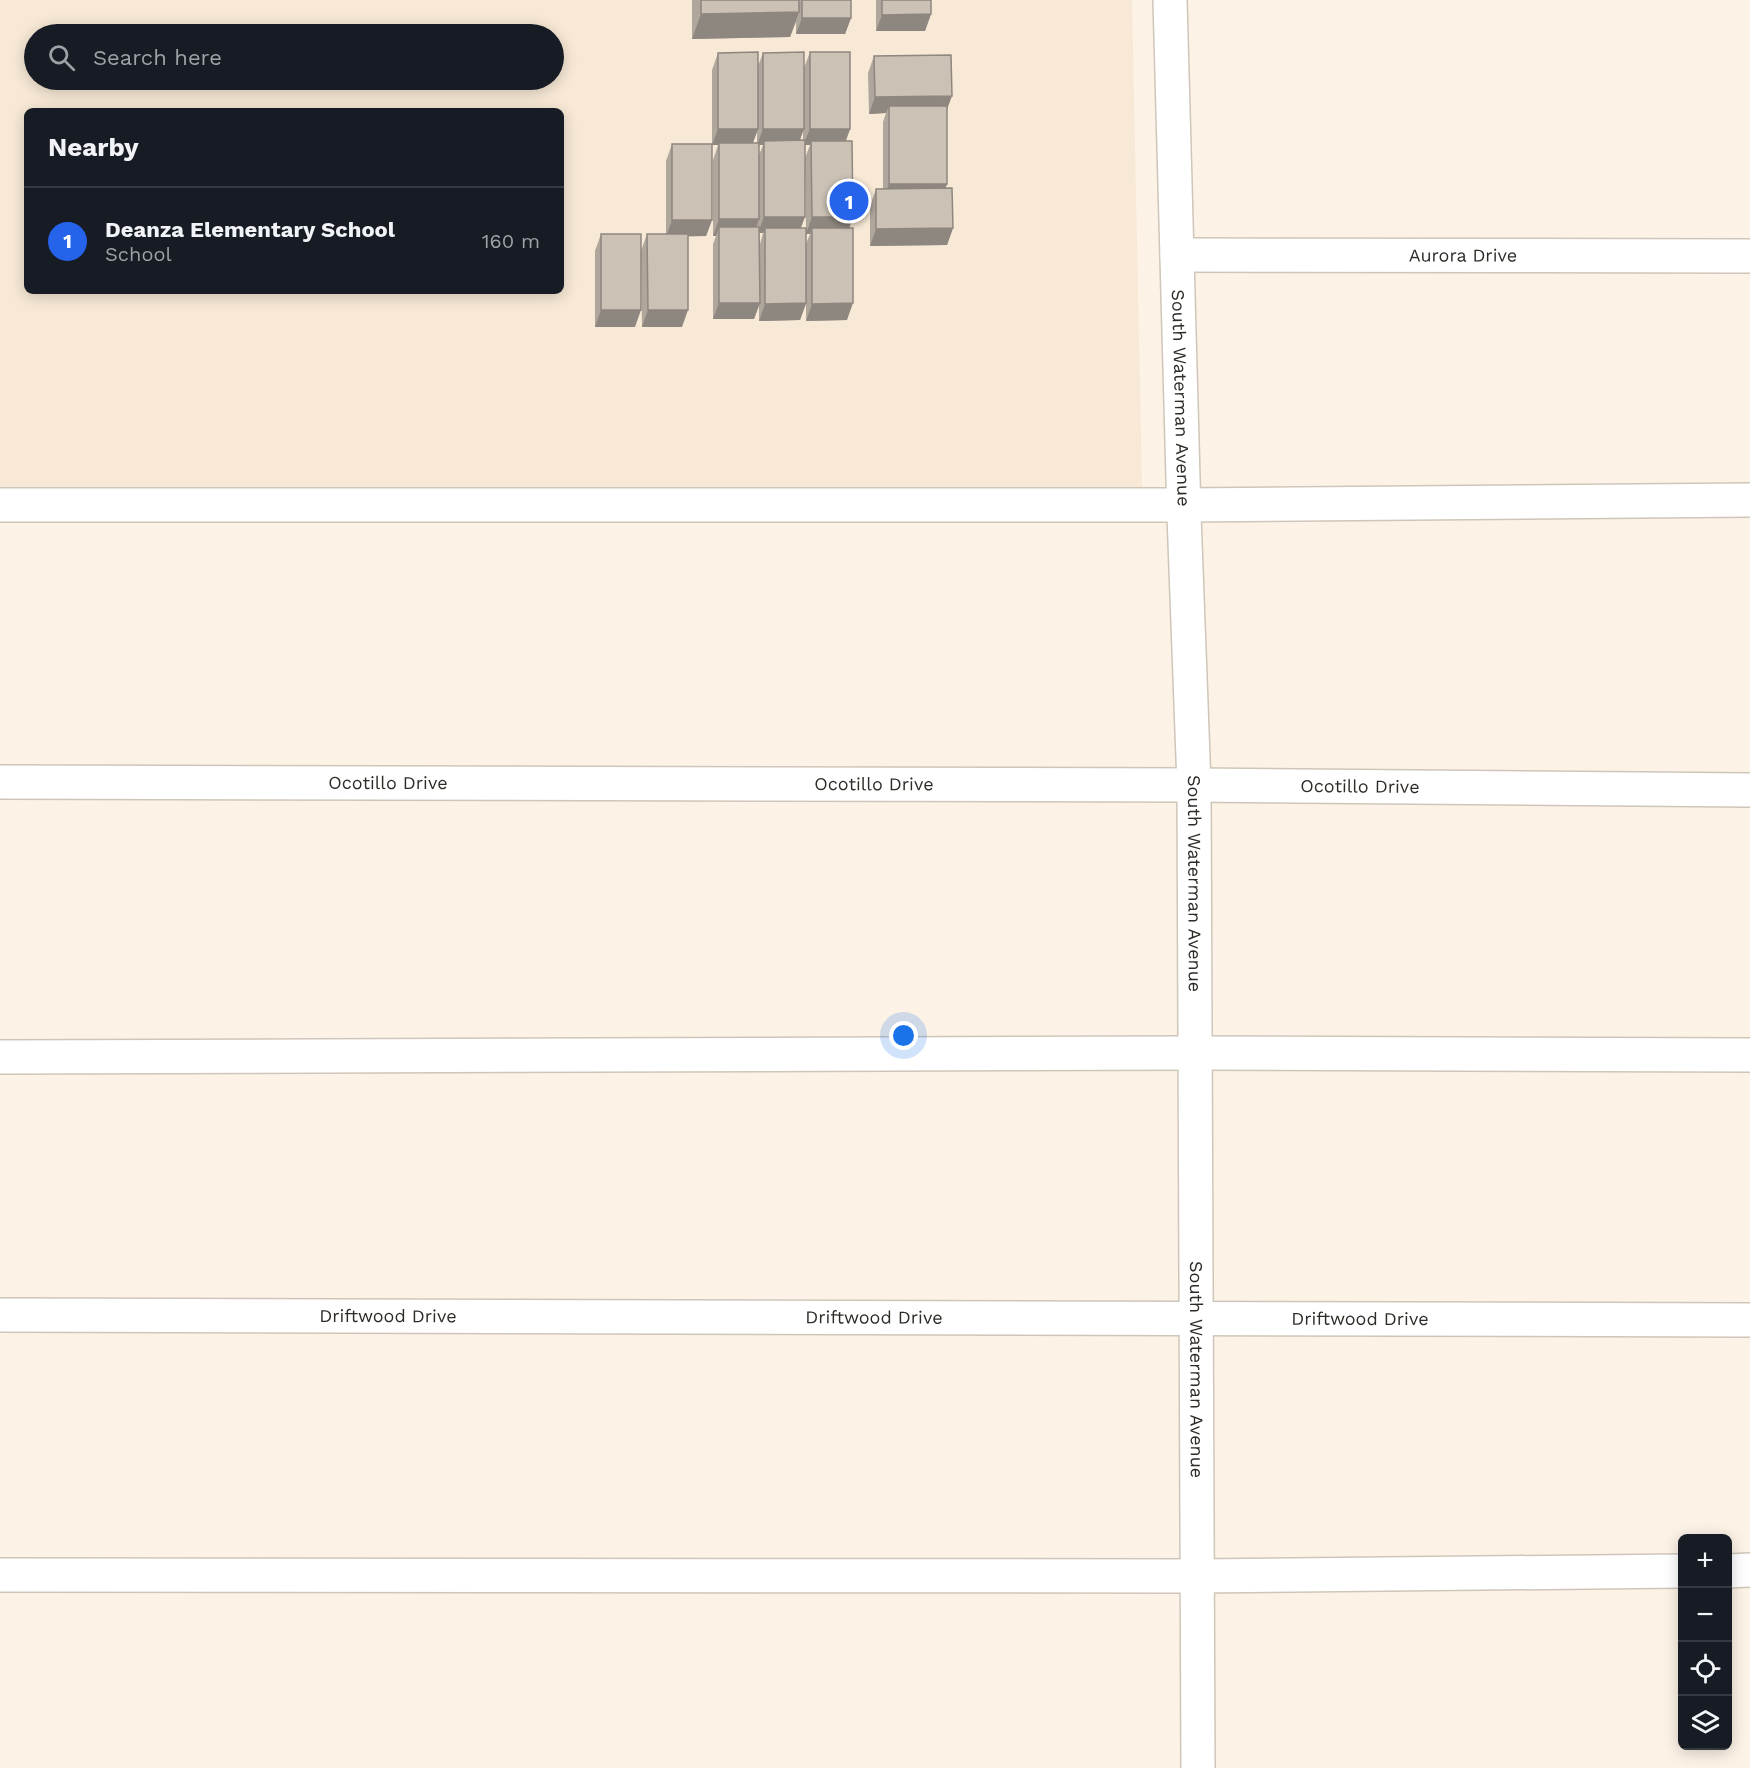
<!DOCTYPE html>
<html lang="en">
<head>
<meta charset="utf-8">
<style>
	:root { --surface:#171b24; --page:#242831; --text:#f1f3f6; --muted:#9ea1a6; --line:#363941; --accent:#2563eb }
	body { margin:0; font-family:"Work Sans",sans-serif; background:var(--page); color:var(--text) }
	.controls { position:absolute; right:18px; bottom:18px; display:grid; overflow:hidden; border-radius:9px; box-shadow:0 3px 15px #0003 }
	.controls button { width:54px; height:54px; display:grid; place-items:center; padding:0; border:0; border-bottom:2px solid var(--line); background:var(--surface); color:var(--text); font:30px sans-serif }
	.you { position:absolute; left:904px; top:1036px; width:21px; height:21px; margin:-15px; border:4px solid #fff; border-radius:50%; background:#1a73e8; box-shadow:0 0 0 9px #1a73e833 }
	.badge { display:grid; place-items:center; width:39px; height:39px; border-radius:50%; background:var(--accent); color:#fff; font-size:20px; font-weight:700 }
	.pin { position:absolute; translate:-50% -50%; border:3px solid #fff; box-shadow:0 2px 6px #0006 }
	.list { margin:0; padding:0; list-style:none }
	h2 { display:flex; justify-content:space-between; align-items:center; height:78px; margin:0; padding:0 24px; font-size:26px }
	h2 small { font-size:20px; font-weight:400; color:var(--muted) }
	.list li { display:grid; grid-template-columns:39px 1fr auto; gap:18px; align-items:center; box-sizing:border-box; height:108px; padding:0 24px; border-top:2px solid var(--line) }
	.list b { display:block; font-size:22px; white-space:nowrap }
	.list p { margin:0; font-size:20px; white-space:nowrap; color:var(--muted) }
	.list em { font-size:20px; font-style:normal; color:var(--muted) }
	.icon { flex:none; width:33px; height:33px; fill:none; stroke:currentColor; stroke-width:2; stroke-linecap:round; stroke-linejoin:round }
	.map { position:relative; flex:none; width:1750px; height:1768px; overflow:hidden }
	.search { position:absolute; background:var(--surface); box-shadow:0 3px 15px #0003; left:24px; top:24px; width:540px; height:66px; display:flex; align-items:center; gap:15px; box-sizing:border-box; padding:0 21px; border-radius:33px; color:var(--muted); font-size:22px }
	.panel { position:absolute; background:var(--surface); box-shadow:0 3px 15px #0003; left:24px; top:108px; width:540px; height:186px; border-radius:9px }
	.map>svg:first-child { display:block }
	.built { fill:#f8e9d6; fill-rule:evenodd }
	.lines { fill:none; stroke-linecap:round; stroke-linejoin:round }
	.minor-casing { stroke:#cfc6ba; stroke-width:36 }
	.minor { stroke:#fff; stroke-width:33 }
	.wall { fill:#afa69c; fill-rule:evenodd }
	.shaded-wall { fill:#8e877f }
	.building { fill:#cbc1b5; stroke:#8e877f; stroke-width:1.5 }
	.labels { text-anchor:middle; stroke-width:4.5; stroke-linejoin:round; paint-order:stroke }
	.street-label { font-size:18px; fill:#2e2b26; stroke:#fff }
</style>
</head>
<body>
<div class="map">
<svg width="1750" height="1768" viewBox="0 0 1750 1768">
	<rect width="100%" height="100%" fill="#fcf2e6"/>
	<path class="built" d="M0 0H1132L1142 487 0 504ZM34 34H554V80H34ZM27 111H561V291H27Z"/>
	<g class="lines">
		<defs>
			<g id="minor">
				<path id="s1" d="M1170 0 1184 515 1194 785 1198 1768"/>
				<path id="s2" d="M1177 255 1750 256"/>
				<path d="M0 505H1184L1750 500"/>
				<path id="s3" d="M0 782 1194 785 1750 790"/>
				<path d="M0 1057 1195 1053 1750 1055"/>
				<path id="s4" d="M0 1315 1750 1320"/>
				<path d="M1728 1571 1750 1570"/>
				<path d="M0 1575 1197 1576 1682 1571"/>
			</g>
		</defs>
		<use href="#minor" class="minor-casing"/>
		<use href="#minor" class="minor"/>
	</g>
	<path class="wall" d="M692 0H851V18L845 34H796V22L790 37 692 39Z
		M876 0H931V14L925 31H876Z
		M810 52 850 129 846 141 853 217 849 228 847 320 806 321V304L800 320 759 321V305L754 319H713V244L716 236H713V160L718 145H712V220L706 236H688L682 327H642L641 251 647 234H666V161L672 144H712V70L718 53 758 66 763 53 804 68ZM803 130V140H800ZM757 132V143H753ZM759 145H763L759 155ZM805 145H810L805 158 806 228H801ZM759 233H763L760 244ZM806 234H810L806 244Z
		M874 56 947 108 945 188 953 228 947 245 870 246V206L876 189H883V122L886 113 869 114 868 73Z
		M601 234 635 327H595V251Z"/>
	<path class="shaded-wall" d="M799 12 790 37 692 39 701 14Z
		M931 14 925 31H876L882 15Z
		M802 18H851L845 34H796Z
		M952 96 946 112 889 106 886 113 869 114 875 97Z
		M718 129H758L752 145 719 143 718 145H712Z
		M763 129H804L798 145 764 141 763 145H757Z
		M810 129H850L844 145 811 141 810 145H803Z
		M889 184H947L941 201 883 200Z
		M764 217H805L799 233 765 228 763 233H758Z
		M812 217H853L847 234 812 228 810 234H806Z
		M719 219H759L753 236 719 227 716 236H713Z
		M672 220H712L706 236 666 237Z
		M953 228 947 245 870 246 876 229Z
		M719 303H760L754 319H713Z
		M806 303 800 320 759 321 765 304Z
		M853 303 847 320 806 321 812 304Z
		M601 310H641L635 327H595Z
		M648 310H688L682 327H642Z"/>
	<path class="building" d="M701 0H799V12L701 14Z
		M802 0H851V18H802Z
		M882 0H931V14L882 15Z
		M758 52V129H718V53Z
		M804 52V129H763V53Z
		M810 52H850V129H810Z
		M951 55 952 96 875 97 874 56Z
		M889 106H947V184H889Z
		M805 140V217H764V141Z
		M811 141H852L853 217H812Z
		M719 143H759V219H719Z
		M672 144H712V220H672Z
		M952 188 953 228 876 229V189Z
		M719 227H759L760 303H719Z
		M765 228H806V303L765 304Z
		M812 228H853V303L812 304Z
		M601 234H641V310H601Z
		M647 234H688V310H648Z"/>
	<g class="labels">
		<g class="street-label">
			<text dy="6" stroke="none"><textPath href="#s2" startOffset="286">Aurora Drive</textPath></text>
			<text dy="6" stroke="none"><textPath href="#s1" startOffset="398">South Waterman Avenue</textPath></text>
			<text dy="6" stroke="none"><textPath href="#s3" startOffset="388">Ocotillo Drive</textPath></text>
			<text dy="6" stroke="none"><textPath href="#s3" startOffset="874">Ocotillo Drive</textPath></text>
			<text dy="6" stroke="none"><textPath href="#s3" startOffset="1360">Ocotillo Drive</textPath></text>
			<text dy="6" stroke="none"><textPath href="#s1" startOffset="884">South Waterman Avenue</textPath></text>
			<text dy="6" stroke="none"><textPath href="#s4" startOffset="388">Driftwood Drive</textPath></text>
			<text dy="6" stroke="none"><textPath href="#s4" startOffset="874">Driftwood Drive</textPath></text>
			<text dy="6" stroke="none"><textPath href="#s4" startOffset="1360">Driftwood Drive</textPath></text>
			<text dy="6" stroke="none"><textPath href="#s1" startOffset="1370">South Waterman Avenue</textPath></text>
		</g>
	</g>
</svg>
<div class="controls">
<button>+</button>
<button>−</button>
<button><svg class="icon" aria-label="locate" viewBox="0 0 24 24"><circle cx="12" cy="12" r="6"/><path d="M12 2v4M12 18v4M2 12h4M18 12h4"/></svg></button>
<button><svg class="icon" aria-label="layers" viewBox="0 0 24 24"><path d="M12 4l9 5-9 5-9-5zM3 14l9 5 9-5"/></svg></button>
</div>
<div class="you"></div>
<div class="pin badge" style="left:849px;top:201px">1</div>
<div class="search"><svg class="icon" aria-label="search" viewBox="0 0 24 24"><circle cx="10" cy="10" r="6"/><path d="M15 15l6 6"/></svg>Search here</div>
<section class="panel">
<h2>Nearby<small></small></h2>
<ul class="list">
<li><span class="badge">1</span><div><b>Deanza Elementary School</b><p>School</p></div><em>160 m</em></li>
</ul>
</section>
</div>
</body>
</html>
